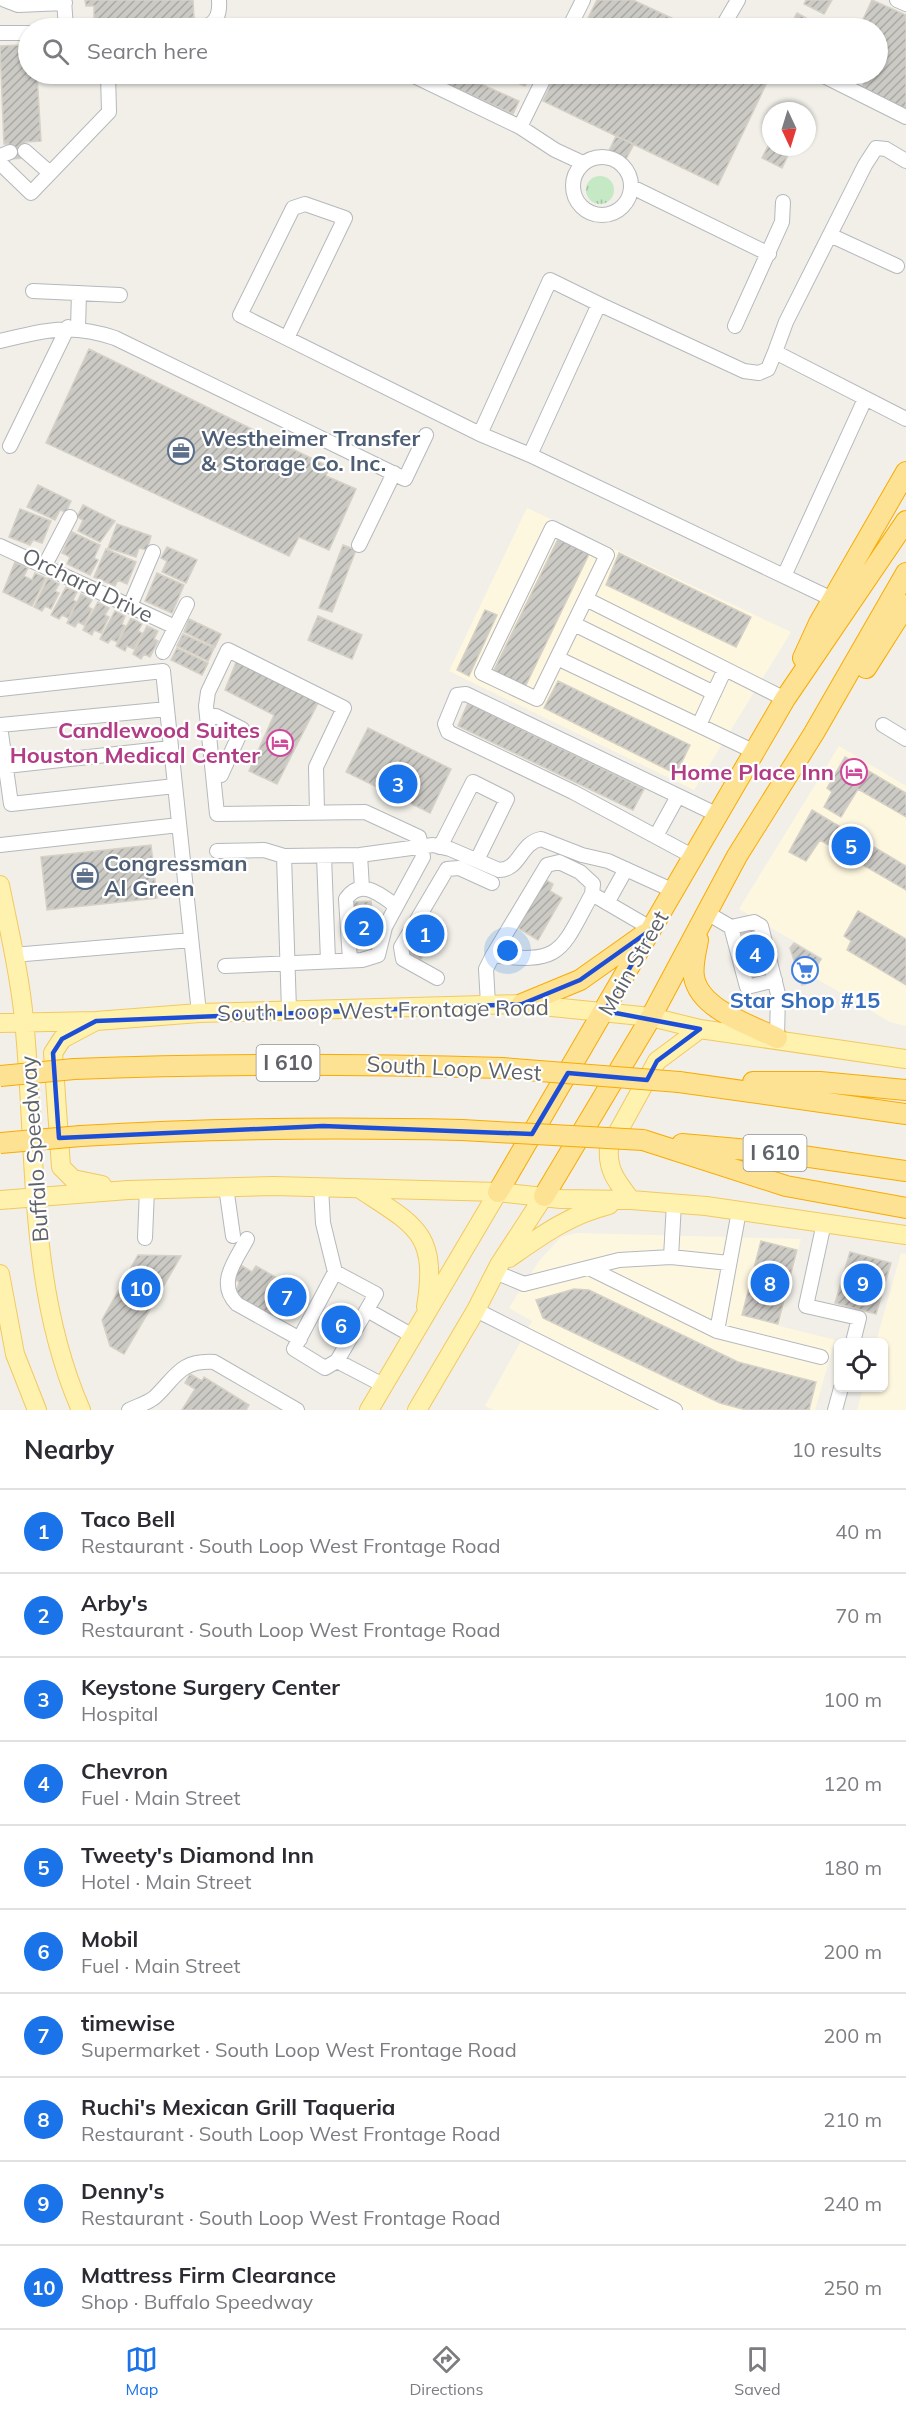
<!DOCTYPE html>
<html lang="en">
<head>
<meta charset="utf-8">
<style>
	:root { --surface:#fff; --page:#f2f2f3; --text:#2b2b33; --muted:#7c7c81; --line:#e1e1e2; --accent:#1a73e8 }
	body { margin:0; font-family:Mulish,sans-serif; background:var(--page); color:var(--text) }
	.controls { position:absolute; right:18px; bottom:18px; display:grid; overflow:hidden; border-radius:9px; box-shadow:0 2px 4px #0004 }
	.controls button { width:54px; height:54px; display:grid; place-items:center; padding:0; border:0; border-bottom:2px solid var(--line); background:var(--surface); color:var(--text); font:30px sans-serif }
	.compass { position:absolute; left:762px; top:102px; width:54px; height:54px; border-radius:50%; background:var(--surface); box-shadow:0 2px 4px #0004; rotate:176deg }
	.you { position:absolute; left:508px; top:951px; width:21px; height:21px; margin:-15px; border:4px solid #fff; border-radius:50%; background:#1a73e8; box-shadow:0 0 0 9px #1a73e833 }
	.badge { display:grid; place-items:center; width:39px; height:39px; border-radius:50%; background:var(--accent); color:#fff; font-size:20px; font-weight:700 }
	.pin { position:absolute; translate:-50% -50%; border:3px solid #fff; box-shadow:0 2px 6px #0006 }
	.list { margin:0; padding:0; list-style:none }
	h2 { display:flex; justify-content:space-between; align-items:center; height:78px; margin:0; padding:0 24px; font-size:26px }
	h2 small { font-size:20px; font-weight:400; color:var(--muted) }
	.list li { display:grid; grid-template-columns:39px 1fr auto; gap:18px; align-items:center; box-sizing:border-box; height:84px; padding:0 24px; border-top:2px solid var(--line) }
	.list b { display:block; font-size:22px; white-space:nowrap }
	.list p { margin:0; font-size:20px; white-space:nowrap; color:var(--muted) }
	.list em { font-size:20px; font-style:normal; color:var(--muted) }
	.icon { flex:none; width:33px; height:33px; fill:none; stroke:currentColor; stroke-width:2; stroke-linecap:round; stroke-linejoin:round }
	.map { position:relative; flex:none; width:906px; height:1410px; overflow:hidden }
	.search { position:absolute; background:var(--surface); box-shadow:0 2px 4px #0004; left:18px; right:18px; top:18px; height:66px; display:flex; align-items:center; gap:15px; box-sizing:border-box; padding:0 21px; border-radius:33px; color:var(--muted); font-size:22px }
	.sheet { height:918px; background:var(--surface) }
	nav { display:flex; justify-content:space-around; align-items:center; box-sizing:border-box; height:84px; border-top:2px solid var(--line); background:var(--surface); font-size:16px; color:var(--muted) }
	nav a { display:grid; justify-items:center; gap:3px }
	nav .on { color:var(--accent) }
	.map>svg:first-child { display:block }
	.commercial { fill:#fef7e0 }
	.grass { fill:url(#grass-tufts) }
	.building { fill:url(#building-hatch); stroke:#d6d1c6; stroke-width:1.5 }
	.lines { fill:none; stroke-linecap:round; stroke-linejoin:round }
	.minor-casing { stroke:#b5b8bc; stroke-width:16 }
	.major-casing { stroke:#f2c960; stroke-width:20 }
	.highway-casing { stroke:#f9ab00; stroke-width:22 }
	.minor { stroke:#fff; stroke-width:14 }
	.major { stroke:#fff2af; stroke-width:18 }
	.highway { stroke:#fde293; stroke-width:20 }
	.highway-bridge-casing { stroke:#f9ab00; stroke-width:22; stroke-linecap:butt }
	.highway-bridge { stroke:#fde293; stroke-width:20 }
	.marked { fill:none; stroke:#1d4ed8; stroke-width:4.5; stroke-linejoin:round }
	.labels { text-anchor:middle; stroke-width:4.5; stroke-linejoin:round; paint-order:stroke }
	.shield { fill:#fff; stroke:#8f9295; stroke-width:1.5 }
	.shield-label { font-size:21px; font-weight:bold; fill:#5f6368 }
	.service-label { font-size:22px; font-weight:bold; fill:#4e5e75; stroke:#fff; text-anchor:start }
	.street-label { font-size:22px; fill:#5f6368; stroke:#fff }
	.hotel-label { font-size:22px; font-weight:bold; fill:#b23c85; stroke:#fff; text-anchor:end }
	.shop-label { font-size:22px; font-weight:bold; fill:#366cbe; stroke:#fff }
</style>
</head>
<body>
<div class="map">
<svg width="906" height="1410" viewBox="0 0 906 1410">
	<defs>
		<pattern id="grass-tufts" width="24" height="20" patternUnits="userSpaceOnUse" patternTransform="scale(1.5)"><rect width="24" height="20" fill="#c5e8c5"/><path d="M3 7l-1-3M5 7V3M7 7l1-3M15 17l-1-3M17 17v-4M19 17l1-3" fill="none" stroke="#a3c0a4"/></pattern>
		<pattern id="building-hatch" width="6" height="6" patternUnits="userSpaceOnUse" patternTransform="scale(1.5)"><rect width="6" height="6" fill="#cccac5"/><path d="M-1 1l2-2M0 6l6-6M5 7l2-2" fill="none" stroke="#a9a8a4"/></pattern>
	</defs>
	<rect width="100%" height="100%" fill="#f1efe8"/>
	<path class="commercial" d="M527 508 791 632 694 790 449 671Z
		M839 746 906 786V1026L890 1022 812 976 823 958 739 909Z
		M576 1233 801 1239 779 1326 835 1340 815 1410H494L485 1406 532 1321 509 1308 539 1261 561 1237Z
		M901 1253 906 1254V1410H857L863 1388H884V1342H876Z"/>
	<path class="grass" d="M586 190a14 14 0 1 1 28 0a14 14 0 1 1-28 0Z"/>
	<path class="building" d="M85 0H193L194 18 94 22V6H86Z
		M597 0H633L693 28H583Z
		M806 0H832L824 14 804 4Z
		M872 0 906 15V110L861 90 868 74H878V28H859Z
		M797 13 817 24 814 28H789Z
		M19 45V51L28 50V74H37L41 141 25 142 26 158 10 159 9 144H4L0 46Z
		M425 74H459L519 101 513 114Z
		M496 74H531L525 86Z
		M551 74H771L718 185 543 101 553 80 549 78Z
		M616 136 634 144 626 159 609 151Z
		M771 140V147H792L782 168 762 158Z
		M89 349 329 467 326 476 356 489 329 550 299 537 289 556 46 443Z
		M38 485 71 501 66 512 60 510 55 520 27 507Z
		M83 505 115 521 100 542 78 531 83 520 77 517Z
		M20 509 51 521 42 543 33 540 30 545 9 537Z
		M117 524 151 536 147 550 139 548 136 557 108 548Z
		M72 532 100 545 94 558 98 560 90 575 67 564 70 557 62 553Z
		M558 539 589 554 525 687 493 672Z
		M343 545 356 550 332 612 319 608Z
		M167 547 197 560 186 583 162 572 167 561 161 558Z
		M106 549 136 562 127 584 118 580 115 586 94 577Z
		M619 553 751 617 736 647 606 585Z
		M15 562 28 568 24 576 32 580 35 573 46 578 32 606 3 592Z
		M157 573 184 585 172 613 145 601Z
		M48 578 59 584 55 591 59 593 51 609 45 606 42 611 34 607Z
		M66 587 77 592 73 600 77 602 68 618 62 615 59 619 51 615Z
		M81 594 92 600 88 607 92 609 84 625 78 622 75 627 67 623Z
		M98 602 109 608 105 615 109 617 101 633 94 630 92 635 83 630Z
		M485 610 497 615 469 676 457 670Z
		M115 611 125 616 122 624 125 626 117 642 111 639 108 643 100 639Z
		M318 616 362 635 352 659 308 640Z
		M131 618 142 624 138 631 142 633 134 649 127 646 125 651 116 646Z
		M189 619 221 634 215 647 184 632Z
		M147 626 158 631 154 639 158 641 150 657 144 654 141 659 133 654Z
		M183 634 214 648 208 661 177 646Z
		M177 648 208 663 202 675 171 660Z
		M237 660 319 701 277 784 249 771 274 715 225 690Z
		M558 681 690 745 676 774 544 708Z
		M468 703 644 789 633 810 458 726Z
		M368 728 451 769 430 813 346 772Z
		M845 757 906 793V817L858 789 841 817 824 807 832 792 827 788Z
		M812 810 906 866V890L820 840 806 861 789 852Z
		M151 845 157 898 47 910 41 857Z
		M544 879 553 884 550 891 562 898 538 940 516 927Z
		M371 901 376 941 352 943 350 902Z
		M858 911 906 939V985L847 950 851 941 844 936Z
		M427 912 443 921 421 959 405 950Z
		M755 927 769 977 755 981 741 930Z
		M794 943 821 959 806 984 802 985 790 948Z
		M761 1241 797 1250 778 1324 742 1315Z
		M850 1252 891 1263 876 1314 835 1303Z
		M138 1255 181 1256 124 1354 110 1346 102 1320Z
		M239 1264 252 1272 256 1266 295 1288 277 1319 235 1296 239 1282 231 1278Z
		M574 1289 589 1290 738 1362 816 1382 809 1410H746L720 1403 543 1318 536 1300Z
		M190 1374 202 1381 204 1377 249 1405 246 1410H182L195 1389 185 1383Z"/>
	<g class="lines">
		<defs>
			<path id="minor" d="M5 0 18 5 65 3
				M64 0 66 28
				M897 0 906 4
				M182 28C205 28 221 28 219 0
				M569 28 583 0
				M733 28 724 24 738 0
				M0 33H28
				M410 74 520 127 555 150 583 163
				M820 74 906 117
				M520 127 546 74
				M25 151 50 173
				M0 156 10 152
				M573 186a29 29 0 1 1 58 0a29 29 0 1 1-58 0Z
				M906 161 886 149 876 148 865 165 786 322 775 352 906 419
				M0 163 31 193 109 112 108 74
				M632 187 769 254
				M830 235 897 266
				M33 291 120 295
				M735 326 782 222 783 202
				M78 328 79 293
				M287 338 345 218 305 204 293 208 240 315 480 434
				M0 341C44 330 71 323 115 338L405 479 426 435
				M775 352 768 369 759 373 744 371 599 304 530 455 832 599
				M10 446 68 327
				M530 455 480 434 550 280 599 304
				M552 528 607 555 537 699 482 673Z
				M359 545 394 473
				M0 546 175 627
				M45 565 70 517
				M784 576 865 399
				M586 599 785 699
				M130 606 153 552
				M574 624 714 693
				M163 652 187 604
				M557 658 755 752
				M0 689 163 671 199 1013
				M207 716H216L242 729 221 775H213
				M0 725 167 709
				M699 725 725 669
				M883 725 906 739
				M0 726 11 804 175 786
				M6 766 171 748
				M656 836 678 796
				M0 845 179 825
				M440 847 473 782 507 799 477 860
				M217 851 264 850 284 856 360 855 433 845 450 849 499 870C520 870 520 843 541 839L582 855 608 861 674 891
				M360 855 362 888
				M284 856 289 1010
				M324 856 328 961
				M694 857 573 792 448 732 445 724 457 695 466 694 718 815
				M607 903 626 869
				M707 913 731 927
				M13 955 191 940
				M493 955 547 865 559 862 580 872 593 884 592 894
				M350 960 346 899C361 877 381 895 396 906
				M225 966 362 960 378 955 385 927 423 857 419 837 365 812 217 814 206 706 208 692 228 650 344 708 316 767 317 813
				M437 978 403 959 401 947 447 869 459 868 492 883
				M775 980 747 987 731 927 754 922 761 926 778 994 777 1038
				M488 1004 486 969 493 955C563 965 561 950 592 894L652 929
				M226 1187 233 1236
				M321 1187 323 1223 335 1272 294 1349 325 1368 337 1361 376 1294 335 1272
				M824 1223 806 1306 859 1318 853 1342
				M145 1238 147 1189
				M247 1239C236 1260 216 1283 237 1304L300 1339
				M671 1257 674 1203
				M589 1268 717 1331 821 1357
				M495 1272 524 1284 619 1260 671 1257 729 1263
				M367 1310 413 1336
				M476 1310 675 1410
				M717 1331 739 1211
				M337 1361 383 1385
				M129 1410C137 1406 148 1403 155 1397 176 1377 180 1360 214 1362L297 1410
				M835 1410 841 1388"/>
			<path id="major" d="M0 885C9 930 20 975 24 1020 37 1151 27 1287 81 1410
				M94 1022 62 1039 53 1053 61 1167 73 1179 102 1185
				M0 1023 96 1021 199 1013 522 1004 651 1017 700 1029 906 1059
				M360 1189C416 1226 438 1233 426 1307
				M0 1200 128 1190 274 1186 498 1192 561 1199 631 1200 706 1206 906 1235
				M631 1200C618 1183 607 1171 609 1148L657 1061 700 1029
				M509 1258C542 1235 569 1215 609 1205
				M0 1274 15 1354 37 1410
				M369 1410 498 1192
				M417 1410 476 1310 499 1265 544 1196"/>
			<path id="highway" d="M803 658 819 623 906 472
				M866 668 906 605
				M698 940C696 952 692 965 694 977 700 1010 751 1025 777 1038
				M522 1004 580 980 645 934
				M74 1069C217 1063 359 1064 502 1068
				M679 1082 906 1114
				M753 1082H820L906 1090
				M81 1136C209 1128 335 1127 462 1130
				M643 1140 786 1186 906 1208
				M682 1144 782 1153 906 1171
				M498 1192 785 699 906 521
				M544 1196 651 1017 737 856 814 733 906 573"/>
		</defs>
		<use href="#minor" class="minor-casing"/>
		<use href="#major" class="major-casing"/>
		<use href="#highway" class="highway-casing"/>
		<use href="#minor" class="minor"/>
		<use href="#major" class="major"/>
		<use href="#highway" class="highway"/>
		<defs>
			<path id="highway-bridge" d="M502 1068 679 1082
				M0 1076 74 1069
				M462 1130 643 1140
				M0 1143 81 1136"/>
		</defs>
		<use href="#highway-bridge" class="highway-bridge-casing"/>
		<use href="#highway-bridge" class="highway-bridge"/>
	</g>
	<path class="marked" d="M652 929 605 1011 700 1029 657 1061 647 1080 568 1073 532 1134 323 1126 59 1138 53 1053 62 1039 96 1021 522 1004 580 980Z"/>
	<defs>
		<symbol id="office-ring" viewBox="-11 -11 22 22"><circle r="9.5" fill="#fff" stroke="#5c6f8a" stroke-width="1.5"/><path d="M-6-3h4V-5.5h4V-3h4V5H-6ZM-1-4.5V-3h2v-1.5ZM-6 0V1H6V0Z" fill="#5c6f8a"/></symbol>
		<symbol id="hotel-ring" viewBox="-11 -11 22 22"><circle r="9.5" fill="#fff" stroke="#d1479c" stroke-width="1.5"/><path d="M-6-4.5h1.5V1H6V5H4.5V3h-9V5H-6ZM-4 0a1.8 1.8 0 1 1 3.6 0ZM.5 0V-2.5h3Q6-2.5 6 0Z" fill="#d1479c"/></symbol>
		<symbol id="supermarket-ring" viewBox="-11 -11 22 22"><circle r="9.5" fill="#fff" stroke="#3f7fe0" stroke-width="1.5"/><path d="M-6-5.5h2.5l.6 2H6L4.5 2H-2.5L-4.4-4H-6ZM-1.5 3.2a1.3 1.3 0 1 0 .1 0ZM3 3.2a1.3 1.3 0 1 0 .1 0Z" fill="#3f7fe0"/></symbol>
	</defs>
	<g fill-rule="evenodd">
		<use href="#office-ring" x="166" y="436" width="30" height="30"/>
		<use href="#hotel-ring" x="265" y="728" width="30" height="30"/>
		<use href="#hotel-ring" x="839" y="757" width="30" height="30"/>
		<use href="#office-ring" x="70" y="861" width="30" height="30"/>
		<use href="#supermarket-ring" x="790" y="955" width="30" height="30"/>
	</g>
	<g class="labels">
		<g class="shield">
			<rect x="256.5" y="1045" width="63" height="36" rx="4.5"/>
			<rect x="743.5" y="1135" width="63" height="36" rx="4.5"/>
		</g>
		<g class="shield-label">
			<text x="288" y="1070">I 610</text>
			<text x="775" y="1160">I 610</text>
		</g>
		<g class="service-label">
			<text x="201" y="446">Westheimer Transfer<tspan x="201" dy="25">&amp; Storage Co. Inc.</tspan></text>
			<text x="104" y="871">Congressman<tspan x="104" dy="25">Al Green</tspan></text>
		</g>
		<g class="street-label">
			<text transform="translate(88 585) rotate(26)" y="8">Orchard Drive</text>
			<text transform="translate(633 963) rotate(-60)" y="8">Main Street</text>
			<text transform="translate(383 1010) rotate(-1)" y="8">South Loop West Frontage Road</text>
			<text transform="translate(454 1068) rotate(3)" y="8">South Loop West</text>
			<text transform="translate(34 1149) rotate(-94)" y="8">Buffalo Speedway</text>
		</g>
		<g class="hotel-label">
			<text x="260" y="738">Candlewood Suites<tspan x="260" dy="25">Houston Medical Center</tspan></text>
			<text x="834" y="780">Home Place Inn</text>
		</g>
		<g class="shop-label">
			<text x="805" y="1008">Star Shop #15</text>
		</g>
	</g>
</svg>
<div class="controls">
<button><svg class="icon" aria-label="locate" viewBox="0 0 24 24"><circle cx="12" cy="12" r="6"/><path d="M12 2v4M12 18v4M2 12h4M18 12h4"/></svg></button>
</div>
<svg class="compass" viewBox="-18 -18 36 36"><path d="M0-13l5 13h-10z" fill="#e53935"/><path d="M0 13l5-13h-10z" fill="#7c7c81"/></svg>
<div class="you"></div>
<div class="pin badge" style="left:425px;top:934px">1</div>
<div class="pin badge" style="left:364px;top:927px">2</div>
<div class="pin badge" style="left:398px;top:784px">3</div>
<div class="pin badge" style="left:755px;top:954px">4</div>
<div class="pin badge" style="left:851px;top:846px">5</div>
<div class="pin badge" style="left:341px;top:1325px">6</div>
<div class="pin badge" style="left:287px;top:1297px">7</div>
<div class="pin badge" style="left:770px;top:1283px">8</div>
<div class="pin badge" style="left:863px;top:1283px">9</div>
<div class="pin badge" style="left:141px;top:1288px">10</div>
<div class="search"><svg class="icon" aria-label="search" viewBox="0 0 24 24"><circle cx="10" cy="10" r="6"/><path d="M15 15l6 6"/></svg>Search here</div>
</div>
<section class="sheet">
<h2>Nearby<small>10 results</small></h2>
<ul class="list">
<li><span class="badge">1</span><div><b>Taco Bell</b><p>Restaurant · South Loop West Frontage Road</p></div><em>40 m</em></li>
<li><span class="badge">2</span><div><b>Arby's</b><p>Restaurant · South Loop West Frontage Road</p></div><em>70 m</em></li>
<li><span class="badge">3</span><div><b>Keystone Surgery Center</b><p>Hospital</p></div><em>100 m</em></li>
<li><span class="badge">4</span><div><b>Chevron</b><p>Fuel · Main Street</p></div><em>120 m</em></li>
<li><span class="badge">5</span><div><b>Tweety's Diamond Inn</b><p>Hotel · Main Street</p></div><em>180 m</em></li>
<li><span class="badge">6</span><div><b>Mobil</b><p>Fuel · Main Street</p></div><em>200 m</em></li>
<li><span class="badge">7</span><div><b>timewise</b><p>Supermarket · South Loop West Frontage Road</p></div><em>200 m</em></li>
<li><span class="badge">8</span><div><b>Ruchi's Mexican Grill Taqueria</b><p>Restaurant · South Loop West Frontage Road</p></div><em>210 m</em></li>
<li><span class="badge">9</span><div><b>Denny's</b><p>Restaurant · South Loop West Frontage Road</p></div><em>240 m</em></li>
<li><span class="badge">10</span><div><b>Mattress Firm Clearance</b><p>Shop · Buffalo Speedway</p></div><em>250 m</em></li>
</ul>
</section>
<nav>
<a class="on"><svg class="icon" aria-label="map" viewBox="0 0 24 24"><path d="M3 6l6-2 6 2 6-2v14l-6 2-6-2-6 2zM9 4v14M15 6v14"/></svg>Map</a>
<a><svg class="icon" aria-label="directions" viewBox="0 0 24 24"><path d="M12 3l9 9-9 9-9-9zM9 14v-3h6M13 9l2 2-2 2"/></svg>Directions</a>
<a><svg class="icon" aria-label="saved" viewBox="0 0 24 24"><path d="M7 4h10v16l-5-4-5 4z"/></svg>Saved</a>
</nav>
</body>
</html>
